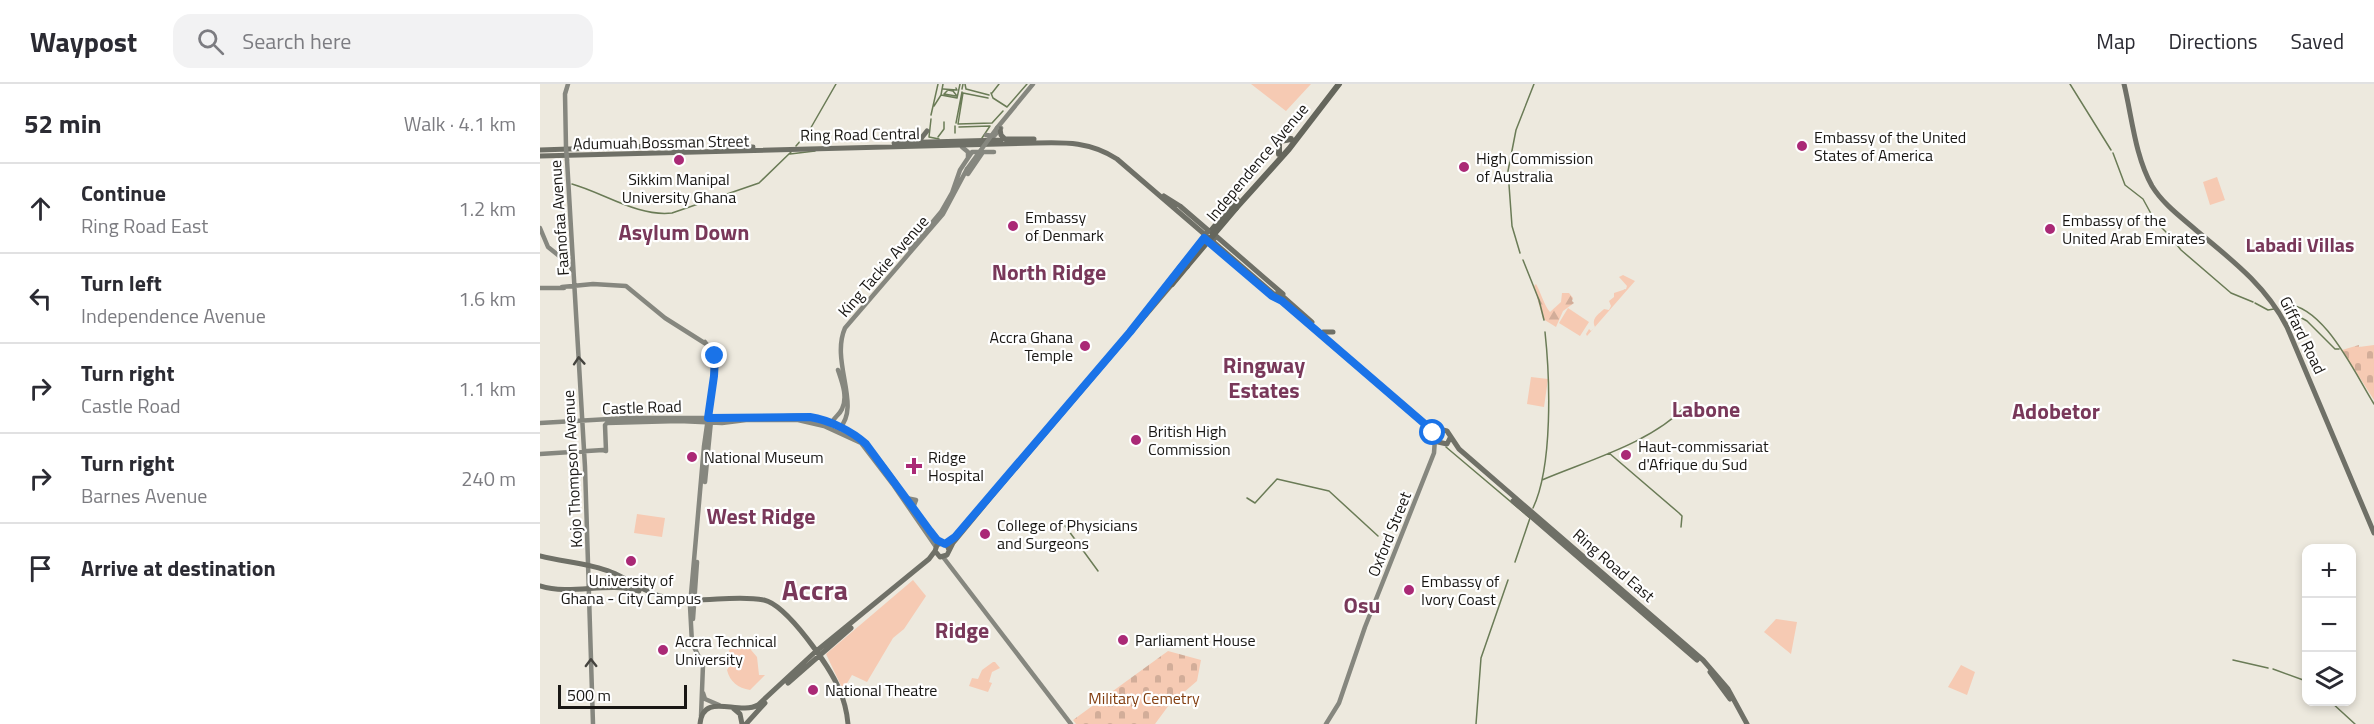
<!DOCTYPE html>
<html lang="en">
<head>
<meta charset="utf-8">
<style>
	:root { --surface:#fff; --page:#f2f2f3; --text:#2b2b33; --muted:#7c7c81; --line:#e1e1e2 }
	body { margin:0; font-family:"Titillium Web",sans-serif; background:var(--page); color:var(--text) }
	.controls { position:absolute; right:18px; bottom:18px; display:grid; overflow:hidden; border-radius:12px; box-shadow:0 3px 9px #0003 }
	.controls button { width:54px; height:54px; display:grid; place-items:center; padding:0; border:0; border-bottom:2px solid var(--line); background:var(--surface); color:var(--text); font:30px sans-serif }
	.scale { position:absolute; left:18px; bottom:15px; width:129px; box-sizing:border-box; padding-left:6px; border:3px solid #191714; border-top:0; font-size:16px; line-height:21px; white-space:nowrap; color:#191714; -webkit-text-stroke:4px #fff; paint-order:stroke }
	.stop { position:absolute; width:18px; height:18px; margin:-14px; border:4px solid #1a73e8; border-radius:50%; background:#fff }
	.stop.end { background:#1a73e8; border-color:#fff; box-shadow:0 2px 6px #0008 }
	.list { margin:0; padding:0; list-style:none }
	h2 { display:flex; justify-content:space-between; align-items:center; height:78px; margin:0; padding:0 24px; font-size:26px }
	h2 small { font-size:20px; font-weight:400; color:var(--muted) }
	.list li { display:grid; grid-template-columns:39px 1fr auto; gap:18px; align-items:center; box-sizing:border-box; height:90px; padding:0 24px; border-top:2px solid var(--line) }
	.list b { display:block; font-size:22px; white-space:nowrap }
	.list p { margin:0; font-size:20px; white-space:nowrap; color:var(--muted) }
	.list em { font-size:20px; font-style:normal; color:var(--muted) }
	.icon { flex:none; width:33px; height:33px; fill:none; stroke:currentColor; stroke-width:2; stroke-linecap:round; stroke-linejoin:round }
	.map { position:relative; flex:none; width:1834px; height:640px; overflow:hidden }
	header { display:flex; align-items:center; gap:36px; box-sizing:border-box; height:84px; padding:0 30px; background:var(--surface); border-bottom:2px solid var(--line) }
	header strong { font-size:28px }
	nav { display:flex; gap:33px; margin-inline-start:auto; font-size:21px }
	.search { width:420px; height:54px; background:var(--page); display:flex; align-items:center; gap:15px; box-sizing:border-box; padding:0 21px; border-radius:18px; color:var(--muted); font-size:22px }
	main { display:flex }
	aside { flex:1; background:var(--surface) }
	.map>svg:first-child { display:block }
	.green { fill:#f6cab3 }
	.forest { fill:url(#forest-firs) }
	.cemetery { fill:url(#cemetery-stones) }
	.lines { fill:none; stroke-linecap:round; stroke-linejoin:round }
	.stream { stroke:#6a7b56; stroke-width:1.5 }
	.secondary { stroke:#86877f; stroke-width:4.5 }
	.primary { stroke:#6f7067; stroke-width:5 }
	.trunk { stroke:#65665c; stroke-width:6 }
	.secondary-bridge { stroke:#86877f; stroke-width:4.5 }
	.primary-bridge { stroke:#6f7067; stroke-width:5 }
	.trunk-bridge { stroke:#65665c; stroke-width:6 }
	.oneway { stroke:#45443f }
	.route { stroke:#1a73e8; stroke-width:8 }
	.poi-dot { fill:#aa2976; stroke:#fff; stroke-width:2 }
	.labels { text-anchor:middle; stroke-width:4.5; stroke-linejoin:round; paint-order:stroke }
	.street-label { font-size:16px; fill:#191714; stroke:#fff }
	.poi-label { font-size:16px; fill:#191714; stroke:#fff; text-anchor:start }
	.park-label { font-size:16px; fill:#833f11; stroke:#fff }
	.quarter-label { font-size:20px; font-weight:bold; fill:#79385a; stroke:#fff }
	.district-label { font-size:22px; font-weight:bold; fill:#79385a; stroke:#fff }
	.town-label { font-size:28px; font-weight:bold; fill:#79385a; stroke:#fff }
</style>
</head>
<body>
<header>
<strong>Waypost</strong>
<div class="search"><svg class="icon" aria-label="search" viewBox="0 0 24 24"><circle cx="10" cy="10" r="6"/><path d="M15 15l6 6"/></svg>Search here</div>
<nav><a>Map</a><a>Directions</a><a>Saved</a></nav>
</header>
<main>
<aside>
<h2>52 min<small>Walk · 4.1 km</small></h2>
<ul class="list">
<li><svg class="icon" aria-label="ahead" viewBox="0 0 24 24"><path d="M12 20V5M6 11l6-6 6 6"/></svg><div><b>Continue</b><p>Ring Road East</p></div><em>1.2 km</em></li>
<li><svg class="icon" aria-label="left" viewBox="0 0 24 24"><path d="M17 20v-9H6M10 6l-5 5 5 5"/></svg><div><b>Turn left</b><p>Independence Avenue</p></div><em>1.6 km</em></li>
<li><svg class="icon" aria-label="right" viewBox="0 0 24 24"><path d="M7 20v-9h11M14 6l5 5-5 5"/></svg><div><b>Turn right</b><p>Castle Road</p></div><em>1.1 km</em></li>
<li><svg class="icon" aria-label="right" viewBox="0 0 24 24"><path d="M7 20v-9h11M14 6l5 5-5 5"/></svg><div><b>Turn right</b><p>Barnes Avenue</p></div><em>240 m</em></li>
<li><svg class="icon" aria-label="arrive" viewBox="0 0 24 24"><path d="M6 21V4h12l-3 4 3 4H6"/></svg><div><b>Arrive at destination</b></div></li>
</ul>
</aside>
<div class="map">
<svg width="1834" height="640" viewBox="0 0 1834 640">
	<defs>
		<pattern id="forest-firs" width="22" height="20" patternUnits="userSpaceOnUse" patternTransform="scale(1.5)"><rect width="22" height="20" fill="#f6cab3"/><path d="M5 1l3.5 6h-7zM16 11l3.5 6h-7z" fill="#d2ad99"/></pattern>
		<pattern id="cemetery-stones" width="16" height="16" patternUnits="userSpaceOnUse" patternTransform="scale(1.5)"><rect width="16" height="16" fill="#f6cab3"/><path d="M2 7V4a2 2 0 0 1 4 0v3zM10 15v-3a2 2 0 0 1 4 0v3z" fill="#d2ad99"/></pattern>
	</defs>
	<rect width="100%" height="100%" fill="#ede9de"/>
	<path class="green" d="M711 0H771L746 27Z
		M1677 93 1685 116 1670 121 1663 98Z
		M1028 224 1049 238 1040 252 1019 239Z
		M991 293 1008 295 1004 323 987 320Z
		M97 430 125 434 122 453 94 449Z
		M373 496 386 512 364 545 353 554 327 598 312 591 303 606 286 570Z
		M1236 535 1257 538 1251 570 1224 548Z
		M206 560 217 573 219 591H225L210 606C198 604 190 598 187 586L191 579 189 566Z
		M453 578H455L460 584 452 588 449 598 452 599 448 608 429 602 432 594 438 595 442 586Z
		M1421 581 1435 588 1427 611 1408 603Z"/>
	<path class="forest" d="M1083 191 1095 197 1047 252 1046 250 1049 245 1051 247 1055 243C1051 234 1059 230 1064 225L1069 226 1071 222 1069 217 1074 213V209L1086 205 1087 202 1079 193Z
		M996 200C1001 209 1004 221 1010 228L1021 218 1022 209H1029L1033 214 1032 217 1034 219 1023 227 1016 243 1003 235 994 202Z"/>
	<path class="cemetery" d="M1819 261V263L1834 261V316L1802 266Z
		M628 567 661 576 657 597 629 621 615 640H536L533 636Z"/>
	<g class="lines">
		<path class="stream" d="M425 0 426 5 449 11
			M1530 0 1571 66
			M403 5 417 6 416 4
			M422 5 423 0
			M451 9 453 14 467 23 487 0
			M452 9 459 0
			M404 10 408 6 413 7 417 12
			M404 10 416 12
			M401 11 417 14 420 0
			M448 14 423 9 418 40 452 39 463 27
			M394 22 401 11 403 0
			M391 31 398 0
			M391 35 389 53 399 55
			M416 39 422 8
			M419 43 450 42 442 54
			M415 49V42
			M398 53 404 45V38
			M256 62 269 47 296 0
			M1573 69 1585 101 1603 115 1615 137 1631 153
			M250 70 275 67
			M32 100C64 109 98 133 132 129L219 99 251 68
			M1633 156 1641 166 1691 209 1713 218
			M980 169 972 142 968 87 976 46 994 0
			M983 176 999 216 1004 236
			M1715 219 1728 226 1734 225
			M1742 220C1783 218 1815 290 1834 320
			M1756 231 1767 237 1795 265H1799
			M906 363 990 434 975 478
			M1069 369 1139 429 1142 432 1141 443
			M1002 396C1049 376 1111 359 1146 322
			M707 414 715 419 737 395 789 407 838 452
			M993 424C1013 382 1010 294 1005 248
			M523 439 558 487
			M1693 576 1728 584
			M1733 585 1766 597
			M1791 618 1815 640
			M936 640 941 574 968 496"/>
		<path class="secondary" d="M457 44 493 0
			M446 51 454 52 461 44
			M422 63 428 68V73
			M26 64 25 10 28 0
			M27 76 45 383 53 640
			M428 90 443 68
			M412 109 420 86 432 68H454
			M0 144 8 163 28 179 33 187
			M370 165 401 128 413 107
			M22 203 53 200 86 202 125 234 174 265 179 266
			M0 204H24
			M221 333C240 333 264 329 282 335 325 350 347 384 370 420
			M0 339 87 334H201
			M291 341C293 333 299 332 302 325 308 313 302 298 298 286
			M299 345C322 322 290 278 305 244L403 130 427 85
			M0 370 63 366 66 367 65 341 67 339 139 337 182 339 206 336H258L284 342 321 359 354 402 396 463
			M165 398 171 337
			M366 414 376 416 373 424
			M388 444 402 459
			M403 473 531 640
			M153 535 157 478
			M163 609 165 615 179 621
			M161 632 163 581 152 559 150 522 164 362 175 285 174 270 165 258
			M786 640 799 619 825 543 894 369 895 355"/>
		<path class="primary" d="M1584 0C1592 33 1595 72 1612 102 1623 120 1641 133 1657 147 1692 176 1726 202 1747 243L1834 449
			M460 45 461 51 465 55H494
			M379 57 387 47
			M354 59 461 56
			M186 64 213 63
			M0 66 116 62 142 65
			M0 72 496 59C526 58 551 58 577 75L886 341 898 358 907 360 910 354
			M624 112 640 122 669 147
			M676 152 743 210
			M627 203 638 185 664 154
			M738 208 772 238
			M783 248H793
			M899 345 907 347 919 365 1163 576 1188 605 1207 640
			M973 417 1157 576
			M409 466 407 461 402 459 397 461 395 467 400 473 407 471 413 459 451 413 633 199
			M0 472C23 478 49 479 71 488 90 495 104 509 124 513 157 521 192 510 224 516 247 521 290 583 299 605 304 616 307 628 308 640
			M0 502C32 512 67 497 99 507
			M1170 588 1190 615
			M248 599 311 544
			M193 624 200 630 202 640
			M160 640C163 607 198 632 218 621L274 569 389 475 395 467
			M206 640 225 619"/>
		<path class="trunk" d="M740 57 751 55
			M739 58V70
			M696 124 749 65 799 0
			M671 147 697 116
			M632 200 647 182"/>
		<path class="secondary-bridge" d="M26 64 27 76
			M427 85 457 44"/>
		<path class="primary-bridge" d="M664 152 668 147
			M671 158 676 153"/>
		<path class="trunk-bridge" d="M647 182 696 124"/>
	</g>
	<defs><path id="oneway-chevron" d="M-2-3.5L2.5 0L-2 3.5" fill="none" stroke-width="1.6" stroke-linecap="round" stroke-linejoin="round" transform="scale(1.5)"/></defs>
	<g class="oneway">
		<use href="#oneway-chevron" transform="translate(39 277) rotate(-94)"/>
		<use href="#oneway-chevron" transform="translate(51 579) rotate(-91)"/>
	</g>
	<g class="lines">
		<path class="route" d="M175 272 174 292 168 334 270 333C289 336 312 347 326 360L390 447 397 456 405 460 415 453 590 248 664 154 732 212 742 217 886 341 893 349"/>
	</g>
	<g class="poi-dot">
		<circle cx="1262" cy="62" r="6"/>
		<circle cx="139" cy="76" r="6"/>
		<circle cx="924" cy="83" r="6"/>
		<circle cx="473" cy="142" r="6"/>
		<circle cx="1510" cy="145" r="6"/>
		<circle cx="545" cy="262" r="6"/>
		<circle cx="596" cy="356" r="6"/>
		<circle cx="1086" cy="371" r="6"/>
		<circle cx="152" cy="373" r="6"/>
		<path d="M371 373h6v6h6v6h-6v6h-6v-6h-6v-6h6z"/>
		<circle cx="445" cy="450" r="6"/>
		<circle cx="91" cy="477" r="6"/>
		<circle cx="869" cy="506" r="6"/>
		<circle cx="583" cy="556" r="6"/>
		<circle cx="123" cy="566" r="6"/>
		<circle cx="273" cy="606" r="6"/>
	</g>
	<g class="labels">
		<g class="street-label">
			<text transform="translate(320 50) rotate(-1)" y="6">Ring Road Central</text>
			<text transform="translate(121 58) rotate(-1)" y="6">Adumuah Bossman Street</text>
			<text transform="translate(717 78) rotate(-50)" y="6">Independence Avenue</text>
			<text transform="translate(19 134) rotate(-94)" y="6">Faanofaa Avenue</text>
			<text transform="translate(343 182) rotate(-49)" y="6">King Tackie Avenue</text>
			<text transform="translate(1763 251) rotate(64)" y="6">Giffard Road</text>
			<text transform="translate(102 323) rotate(-2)" y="6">Castle Road</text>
			<text transform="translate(32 385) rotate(-93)" y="6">Kojo Thompson Avenue</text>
			<text transform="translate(849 450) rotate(-68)" y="6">Oxford Street</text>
			<text transform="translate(1074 481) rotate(41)" y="6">Ring Road East</text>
		</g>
		<g class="poi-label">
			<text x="1274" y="59">Embassy of the United<tspan x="1274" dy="18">States of America</tspan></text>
			<text x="936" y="80">High Commission<tspan x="936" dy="18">of Australia</tspan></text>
			<text x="139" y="101" text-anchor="middle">Sikkim Manipal<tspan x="139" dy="18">University Ghana</tspan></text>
			<text x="485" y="139">Embassy<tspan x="485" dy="18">of Denmark</tspan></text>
			<text x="1522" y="142">Embassy of the<tspan x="1522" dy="18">United Arab Emirates</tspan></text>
			<text x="533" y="259" text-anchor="end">Accra Ghana<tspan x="533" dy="18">Temple</tspan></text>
			<text x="608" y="353">British High<tspan x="608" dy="18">Commission</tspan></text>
			<text x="1098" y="368">Haut-commissariat<tspan x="1098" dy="18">d'Afrique du Sud</tspan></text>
			<text x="164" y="379">National Museum</text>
			<text x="388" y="379">Ridge<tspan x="388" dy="18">Hospital</tspan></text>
			<text x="457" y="447">College of Physicians<tspan x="457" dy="18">and Surgeons</tspan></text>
			<text x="91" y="502" text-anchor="middle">University of<tspan x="91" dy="18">Ghana - City Campus</tspan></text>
			<text x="881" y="503">Embassy of<tspan x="881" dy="18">Ivory Coast</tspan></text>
			<text x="595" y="562">Parliament House</text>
			<text x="135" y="563">Accra Technical<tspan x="135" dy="18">University</tspan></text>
			<text x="285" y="612">National Theatre</text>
		</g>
		<g class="park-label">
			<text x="604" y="620">Military Cemetry</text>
		</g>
		<g class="quarter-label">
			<text x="1760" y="168">Labadi Villas</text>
		</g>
		<g class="district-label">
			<text x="144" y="156">Asylum Down</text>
			<text x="509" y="196">North Ridge</text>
			<text x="724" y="289">Ringway<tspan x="724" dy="25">Estates</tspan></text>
			<text x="1166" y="333">Labone</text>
			<text x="1516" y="335">Adobetor</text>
			<text x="221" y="440">West Ridge</text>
			<text x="822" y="529">Osu</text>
			<text x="422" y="554">Ridge</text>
		</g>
		<g class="town-label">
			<text x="275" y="516">Accra</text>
		</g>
	</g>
</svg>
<div class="controls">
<button>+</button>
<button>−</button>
<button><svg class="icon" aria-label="layers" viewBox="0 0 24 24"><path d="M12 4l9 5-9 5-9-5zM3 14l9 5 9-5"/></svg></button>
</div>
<div class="scale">500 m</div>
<div class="stop" style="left:893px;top:349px"></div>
<div class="stop end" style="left:175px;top:272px"></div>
</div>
</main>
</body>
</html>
